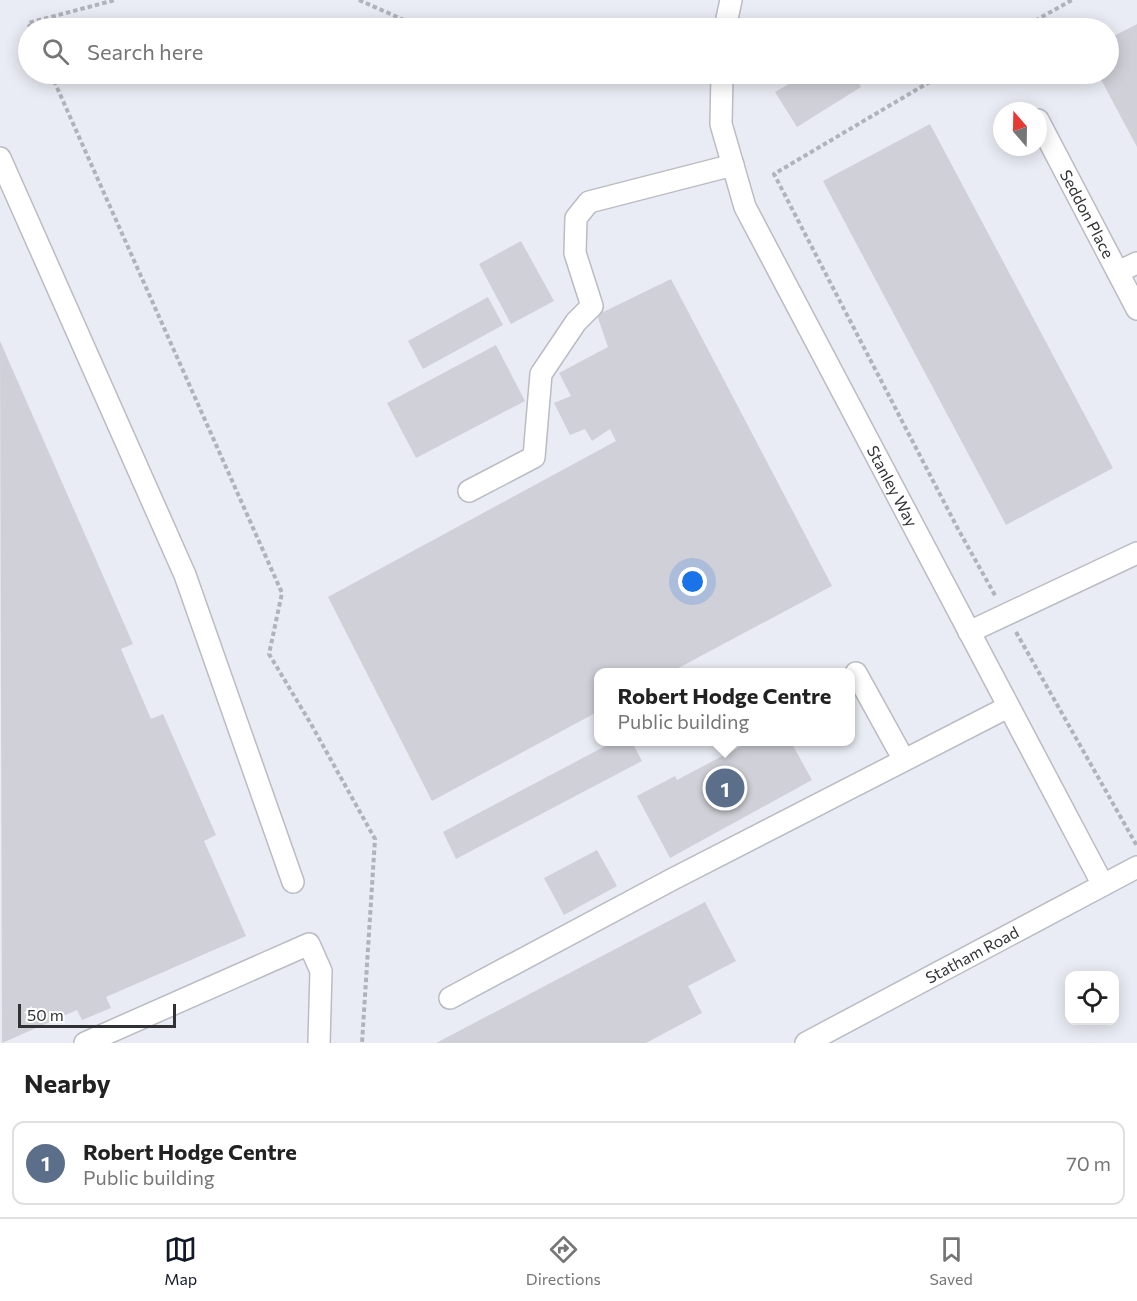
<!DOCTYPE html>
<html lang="en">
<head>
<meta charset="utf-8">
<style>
	:root { --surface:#fff; --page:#f2f2f2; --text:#222; --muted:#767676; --line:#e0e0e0; --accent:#111827 }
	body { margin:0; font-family:Commissioner,sans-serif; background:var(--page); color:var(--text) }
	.controls { position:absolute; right:18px; bottom:18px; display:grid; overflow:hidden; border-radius:12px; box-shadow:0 3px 15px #0003 }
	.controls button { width:54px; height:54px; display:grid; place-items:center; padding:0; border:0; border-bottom:2px solid var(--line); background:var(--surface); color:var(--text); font:30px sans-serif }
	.compass { position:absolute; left:993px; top:102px; width:54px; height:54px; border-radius:50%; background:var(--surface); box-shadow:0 3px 15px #0003; rotate:340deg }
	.scale { position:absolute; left:18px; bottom:15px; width:158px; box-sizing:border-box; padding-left:6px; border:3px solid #303134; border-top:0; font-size:16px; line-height:21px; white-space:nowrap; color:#303134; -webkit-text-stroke:4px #fff; paint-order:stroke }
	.you { position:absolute; left:693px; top:582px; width:21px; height:21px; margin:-15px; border:4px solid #fff; border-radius:50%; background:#1a73e8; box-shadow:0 0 0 9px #1a73e833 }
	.badge { display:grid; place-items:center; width:39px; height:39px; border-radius:50%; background:var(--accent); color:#fff; font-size:20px; font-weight:700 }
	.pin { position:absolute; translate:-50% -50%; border:3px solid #fff; box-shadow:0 2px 6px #0006 }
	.popup { position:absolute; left:594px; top:668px; width:261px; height:78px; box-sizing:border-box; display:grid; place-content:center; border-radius:12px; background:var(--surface); filter:drop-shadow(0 2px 4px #0005); font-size:20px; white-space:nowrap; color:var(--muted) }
	.popup b { font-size:22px; color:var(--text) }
	.popup::after { content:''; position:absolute; left:50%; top:100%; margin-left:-12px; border:12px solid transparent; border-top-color:var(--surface) }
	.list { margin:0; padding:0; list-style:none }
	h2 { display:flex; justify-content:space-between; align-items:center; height:78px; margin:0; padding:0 24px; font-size:26px }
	h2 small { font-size:20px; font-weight:400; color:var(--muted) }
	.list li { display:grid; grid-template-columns:39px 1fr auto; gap:18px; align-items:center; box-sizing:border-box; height:84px; margin:0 12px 12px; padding:0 12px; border:2px solid var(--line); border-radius:12px }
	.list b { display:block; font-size:22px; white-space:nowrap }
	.list p { margin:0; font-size:20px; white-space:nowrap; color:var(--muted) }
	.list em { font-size:20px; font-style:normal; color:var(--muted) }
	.icon { flex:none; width:33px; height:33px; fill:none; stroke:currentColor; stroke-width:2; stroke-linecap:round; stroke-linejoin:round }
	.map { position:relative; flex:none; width:1137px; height:1043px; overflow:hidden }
	.search { position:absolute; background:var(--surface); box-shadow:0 3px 15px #0003; left:18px; right:18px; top:18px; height:66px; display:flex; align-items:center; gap:15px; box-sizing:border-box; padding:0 21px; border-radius:33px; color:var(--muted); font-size:22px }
	.sheet { height:174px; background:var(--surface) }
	nav { display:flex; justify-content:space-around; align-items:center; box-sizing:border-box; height:84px; border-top:2px solid var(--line); background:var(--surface); font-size:16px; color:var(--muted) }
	nav a { display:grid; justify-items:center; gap:3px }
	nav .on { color:var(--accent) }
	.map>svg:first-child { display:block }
	.building { fill:#d0d0d8 }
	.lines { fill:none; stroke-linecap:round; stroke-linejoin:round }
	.minor-casing { stroke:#b9bcc3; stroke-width:24 }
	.path { stroke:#b0b3b9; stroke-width:4; stroke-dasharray:4.5 3; stroke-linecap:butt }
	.minor { stroke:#fff; stroke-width:21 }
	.labels { text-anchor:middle; stroke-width:4.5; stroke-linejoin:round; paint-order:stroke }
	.street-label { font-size:16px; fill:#303134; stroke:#fff }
</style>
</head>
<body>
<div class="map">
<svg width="1137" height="1043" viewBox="0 0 1137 1043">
	<rect width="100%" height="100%" fill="#e9ecf4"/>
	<path class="building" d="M1137 24V147L1098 74H1108V39Z
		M806 74H853L861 87 797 127 775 92Z
		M930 124 1113 468 1006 525 823 181Z
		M521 241 554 301 511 324 479 264Z
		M671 279 832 586 671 672H599V711L432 801 328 597 616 441 610 429 592 441 585 429 570 435 554 403 571 396 559 373 608 347 597 315Z
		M488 297 503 325 423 369 408 341Z
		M0 341 133 644 121 649 151 719 163 714 216 835 204 841 246 936 106 997 111 1008 82 1020 77 1010 2 1043Z
		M496 345 525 401 416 458 387 403Z
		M613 742H632L642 761 456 859 443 832Z
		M749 742H791L812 780 670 858 637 796 675 776 677 780Z
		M597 850 617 886 564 915 544 878Z
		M705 902 736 961 688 986 702 1013 646 1043H436Z"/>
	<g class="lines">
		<defs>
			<g id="minor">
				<path d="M725 28 731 0"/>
				<path id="s1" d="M722 74 721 124 745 207 1103 885"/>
				<path id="s2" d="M1038 120 1137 309"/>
				<path d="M0 158 185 575 293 882"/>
				<path d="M1118 272 1137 263"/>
				<path d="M469 491 534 457 541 374 576 322 592 306 575 253 576 218 589 202 733 165"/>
				<path d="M969 632 1137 553"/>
				<path d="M856 673 904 760"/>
				<path d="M450 998 671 880 1008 707"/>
				<path d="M85 1043 309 944 321 971 319 1043"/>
				<path id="s3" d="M806 1043 1137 867"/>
			</g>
		</defs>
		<use href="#minor" class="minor-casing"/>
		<path class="path" d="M359 0 422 28
			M31 28 28 23 115 0
			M1022 28 1072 0
			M51 74 282 593 269 654 311 724 375 839 362 1043
			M943 74 774 174 958 529 996 597
			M1016 632 1137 846"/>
		<use href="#minor" class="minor"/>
	</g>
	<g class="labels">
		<g class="street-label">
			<text dy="6" stroke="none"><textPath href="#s2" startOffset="106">Seddon Place</textPath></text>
			<text dy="6" stroke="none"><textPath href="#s1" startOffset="452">Stanley Way</textPath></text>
			<text dy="6" stroke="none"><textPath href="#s3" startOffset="188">Statham Road</textPath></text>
		</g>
	</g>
</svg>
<div class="controls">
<button><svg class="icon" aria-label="locate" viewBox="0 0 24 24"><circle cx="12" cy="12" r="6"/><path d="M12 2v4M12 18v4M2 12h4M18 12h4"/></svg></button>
</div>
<svg class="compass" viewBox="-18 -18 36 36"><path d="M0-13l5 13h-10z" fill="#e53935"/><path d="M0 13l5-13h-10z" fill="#767676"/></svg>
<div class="scale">50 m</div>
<div class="you"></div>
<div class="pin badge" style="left:725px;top:788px;background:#5c6f8a">1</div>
<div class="popup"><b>Robert Hodge Centre</b>Public building</div>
<div class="search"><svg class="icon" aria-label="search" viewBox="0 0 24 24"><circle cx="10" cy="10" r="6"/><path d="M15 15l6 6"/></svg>Search here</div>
</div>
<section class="sheet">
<h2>Nearby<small></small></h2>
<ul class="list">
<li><span class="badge" style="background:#5c6f8a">1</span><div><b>Robert Hodge Centre</b><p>Public building</p></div><em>70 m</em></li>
</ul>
</section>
<nav>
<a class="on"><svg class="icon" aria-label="map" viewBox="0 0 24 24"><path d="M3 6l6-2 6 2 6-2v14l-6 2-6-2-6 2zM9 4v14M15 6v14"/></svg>Map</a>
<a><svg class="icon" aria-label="directions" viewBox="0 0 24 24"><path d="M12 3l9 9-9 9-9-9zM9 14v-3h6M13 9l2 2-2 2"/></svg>Directions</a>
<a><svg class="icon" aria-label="saved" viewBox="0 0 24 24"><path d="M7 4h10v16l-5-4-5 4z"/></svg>Saved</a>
</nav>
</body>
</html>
